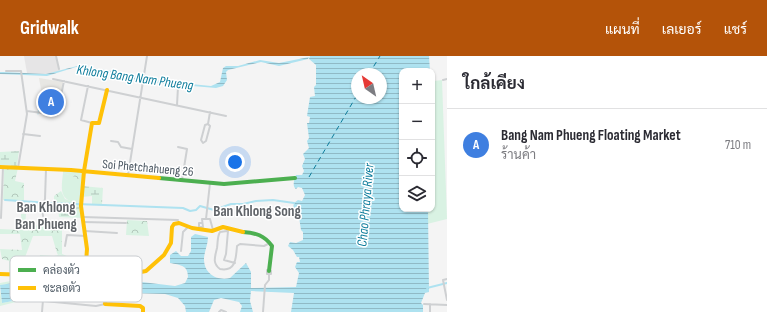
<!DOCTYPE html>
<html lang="th">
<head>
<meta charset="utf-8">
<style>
	:root { --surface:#fff; --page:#f7f7f7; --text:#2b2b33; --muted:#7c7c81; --line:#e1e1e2; --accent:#b45309 }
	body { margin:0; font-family:"Sofia Sans Condensed",Sarabun,sans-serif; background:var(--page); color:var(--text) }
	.controls { position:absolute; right:12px; top:12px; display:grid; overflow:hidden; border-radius:8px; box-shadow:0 1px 3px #0004 }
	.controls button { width:36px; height:36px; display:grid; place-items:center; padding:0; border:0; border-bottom:1px solid var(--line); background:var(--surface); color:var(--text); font:20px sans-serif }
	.compass { position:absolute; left:351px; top:12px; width:36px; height:36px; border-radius:50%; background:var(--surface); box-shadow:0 1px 3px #0004; rotate:326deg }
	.you { position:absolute; left:235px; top:106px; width:14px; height:14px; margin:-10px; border:3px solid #fff; border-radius:50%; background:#1a73e8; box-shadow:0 0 0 6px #1a73e833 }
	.badge { display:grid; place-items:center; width:26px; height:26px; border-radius:50%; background:var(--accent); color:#fff; font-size:13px; font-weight:700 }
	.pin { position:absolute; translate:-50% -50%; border:2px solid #fff; box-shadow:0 1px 4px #0006 }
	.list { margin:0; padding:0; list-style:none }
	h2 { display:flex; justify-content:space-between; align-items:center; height:52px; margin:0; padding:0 16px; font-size:17px }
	h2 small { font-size:13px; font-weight:400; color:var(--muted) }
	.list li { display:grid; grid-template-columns:26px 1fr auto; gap:12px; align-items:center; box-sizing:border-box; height:72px; padding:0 16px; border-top:1px solid var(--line) }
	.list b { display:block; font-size:15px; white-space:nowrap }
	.list p { margin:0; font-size:13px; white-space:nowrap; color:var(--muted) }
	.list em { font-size:13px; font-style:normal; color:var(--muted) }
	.icon { flex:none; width:22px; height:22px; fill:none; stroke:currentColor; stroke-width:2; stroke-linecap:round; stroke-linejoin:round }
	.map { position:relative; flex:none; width:447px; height:256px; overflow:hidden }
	header { display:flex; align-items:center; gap:24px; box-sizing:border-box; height:56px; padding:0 20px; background:var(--accent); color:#fff }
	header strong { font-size:19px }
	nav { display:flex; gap:22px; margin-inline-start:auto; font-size:14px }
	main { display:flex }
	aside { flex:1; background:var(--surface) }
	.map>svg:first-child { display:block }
	.commercial { fill:#e8e7e3 }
	.education { fill:#e6e5e6 }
	.green { fill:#d9f2e3 }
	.forest { fill:url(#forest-crowns) }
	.wetland { fill:url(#wetland-marsh) }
	.water { fill:url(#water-rules); fill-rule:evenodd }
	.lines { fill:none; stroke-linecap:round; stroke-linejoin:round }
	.stream { stroke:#aee2f0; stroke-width:1 }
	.canal { stroke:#aee2f0; stroke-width:2 }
	.ferry { stroke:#0c7c9b; stroke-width:1; stroke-dasharray:5 4; stroke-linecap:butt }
	.street { stroke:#ced0d2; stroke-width:2 }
	.fast { stroke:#4caf50; stroke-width:4 }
	.slow { stroke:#ffc107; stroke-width:4 }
	.labels { text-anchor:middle; stroke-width:3; stroke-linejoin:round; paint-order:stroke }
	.street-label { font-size:13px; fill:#4a5661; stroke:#fff }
	.water-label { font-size:14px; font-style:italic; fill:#0c7c9b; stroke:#fff }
	.quarter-label { font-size:15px; font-weight:bold; fill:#5f6368; stroke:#fff }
	.key { fill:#fff; stroke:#c9ccd0; stroke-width:1 }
	.key-label { font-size:11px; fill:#4a5661 }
</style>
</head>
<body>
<header>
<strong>Gridwalk</strong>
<nav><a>แผนที่</a><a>เลเยอร์</a><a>แชร์</a></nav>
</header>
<main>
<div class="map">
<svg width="447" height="256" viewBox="0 0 447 256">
	<defs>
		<pattern id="forest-crowns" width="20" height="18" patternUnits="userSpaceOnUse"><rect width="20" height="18" fill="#d9f2e3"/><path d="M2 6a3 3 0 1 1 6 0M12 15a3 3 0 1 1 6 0" fill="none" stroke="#b2c7bb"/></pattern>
		<pattern id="wetland-marsh" width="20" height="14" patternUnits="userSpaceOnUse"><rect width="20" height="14" fill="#d9f2e3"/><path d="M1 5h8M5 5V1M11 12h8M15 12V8" fill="none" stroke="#b2c7bb"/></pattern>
		<pattern id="water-rules" width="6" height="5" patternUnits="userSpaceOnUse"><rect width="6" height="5" fill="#aee2f0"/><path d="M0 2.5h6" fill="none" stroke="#90bac6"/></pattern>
	</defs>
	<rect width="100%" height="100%" fill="#f4f4f4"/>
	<path class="commercial" d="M39 22 63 26 57 59 45 56Z"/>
	<path class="education" d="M24 0H55L60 15 46 18 27 17Z"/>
	<path class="green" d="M442 24 447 163 427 168 428 153H432V47H434V25Z
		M63 117C83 122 83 128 80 147 59 145 61 135 63 117Z
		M62 198 67 200 65 220 33 217 34 203H39L40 199 54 200Z
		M16 224V246L0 250V234L2 247 13 245 14 243 13 227 0 229V227Z
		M8 228 9 245 5 246 3 229H5L7 243 6 229Z"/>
	<path class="forest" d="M4 112H18L15 125 24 127V146L3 144Z
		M63 115 82 116V131L75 121 63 117Z
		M61 135 65 143 74 146 73 151 58 153V146H54V140Z
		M21 158H26L25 170 27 172 35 171 43 162 50 171 62 172V198L58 199 57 197 52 180H33L24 204 17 203V211H12V217L9 218V205L2 203 0 193 22 194 20 178H0V173L22 174Z
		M127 164 147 165 149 180 126 179Z"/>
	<path class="wetland" d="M19 95 17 110 0 109V96Z
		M82 130 103 132 102 148H92V140L81 141Z
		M74 146 80 147 83 162 59 161 58 153 73 151Z"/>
	<path class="water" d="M310 0H429L430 15H402V153H428L429 236 425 237 421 247 423 249V256H291L294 237 251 235 250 245 253 256H240L242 250 239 246 221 242 214 244 209 256H186L185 250 178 242 165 238 127 237 117 244H115L114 226 117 223 175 230 185 227 188 221C188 209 180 209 170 207V199L176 195 181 200H188L191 195V181L195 178 208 181C208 189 204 196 204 203 204 218 217 225 230 222L246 207 251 216V232L296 231 299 217 295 211 297 206H300L299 201H297L293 194 288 190 290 186 296 187 303 184V176L301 174 299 161 291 160 293 156 300 155 298 152H293L294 147 298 144 302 145 305 139 302 132 298 131 296 133C292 130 294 124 296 119H302L304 115 302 110 305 103 303 98 309 92 307 85 309 82 307 67H309L310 61 307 60 310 41 315 40 314 31 316 29V9L309 3ZM357 18H381V42H357Z
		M309 1 308 3 279 10 261 6 228 14 226 16 227 24 223 30 216 32 145 26 129 23 121 18 76 11 47 20 0 18V16H3L46 18 77 10 119 16 128 19 161 25 211 30 220 26 223 12 226 10H238L260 4 279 7Z
		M13 227V245L2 247 0 229Z"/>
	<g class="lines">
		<path class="stream" d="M38 58 39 49"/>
		<path class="canal" d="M5 144 50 147 183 152 190 155 196 154 200 150 214 154 231 148H243L256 145 273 144 294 147
			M427 232 447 227"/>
		<path class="ferry" d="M369 18 380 0
			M309 121 357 39"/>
		<path class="street" d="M56 0 59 13
			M6 15H21L27 58 18 112
			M53 23 226 60
			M443 24 447 23
			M88 30 81 64 92 67
			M177 49 178 31
			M27 55 57 59 64 25
			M208 68 210 70 206 85 203 87 201 84 205 69 208 68 210 56
			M23 78 40 80
			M111 85 118 86 121 91 132 93
			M178 91 187 93 182 124
			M128 119 147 0
			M43 160 42 152 45 143 46 113
			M83 161 178 164
			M1 162 3 111
			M206 163 210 127
			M84 166 126 167
			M202 167H199V171H203L202 163H210L213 174
			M85 175 117 177
			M227 175 220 176C217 181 218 186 217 192 215 201 212 207 220 213 236 216 236 202 237 190L240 188 264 190 270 187
			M228 175 226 198 224 204 235 207
			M65 190 67 179 86 180
			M181 195 183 176 188 171
			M267 214 271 215V218H267Z
			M447 223 443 224 447 244
			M44 245 96 250 105 248
			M424 248 447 249
			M430 248V256
			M42 256 45 220
			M219 256 221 254 226 256
			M263 256 265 229 269 224V218"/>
		<path class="fast" d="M159 122 224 128 295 122
			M243 176C256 177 264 179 272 190L269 215"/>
		<path class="slow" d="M0 111 71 114 159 122
			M0 218 85 221 87 193 81 150 84 115 92 67H99L107 34
			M143 256V252L140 250 105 248 107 229 115 221 146 215 164 199 171 187 172 171 174 168 179 167 192 172 212 175 223 171 243 176"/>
	</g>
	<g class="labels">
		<g class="street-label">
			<text transform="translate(148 111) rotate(5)" y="5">Soi Phetchahueng 26</text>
		</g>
		<g class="water-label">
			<text transform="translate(135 21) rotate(8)" y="5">Khlong Bang Nam Phueng</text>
			<text transform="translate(365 149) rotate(-85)" y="5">Chao Phraya River</text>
		</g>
		<g class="quarter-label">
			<text x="46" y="156">Ban Khlong<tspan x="46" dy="17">Ban Phueng</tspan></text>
			<text x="257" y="160">Ban Khlong Song</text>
		</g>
	</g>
	<rect x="10" y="200" width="132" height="46" rx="6" class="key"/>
	<rect x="18" y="212" width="18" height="4" fill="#4caf50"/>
	<rect x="18" y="230" width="18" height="4" fill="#ffc107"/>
	<g class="key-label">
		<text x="43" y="218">คล่องตัว</text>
		<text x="43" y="236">ชะลอตัว</text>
	</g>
</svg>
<div class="controls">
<button>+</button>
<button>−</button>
<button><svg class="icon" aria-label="locate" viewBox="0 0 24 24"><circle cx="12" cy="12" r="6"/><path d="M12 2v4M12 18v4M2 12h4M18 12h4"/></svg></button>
<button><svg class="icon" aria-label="layers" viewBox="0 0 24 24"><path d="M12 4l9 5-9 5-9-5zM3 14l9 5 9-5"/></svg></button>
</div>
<svg class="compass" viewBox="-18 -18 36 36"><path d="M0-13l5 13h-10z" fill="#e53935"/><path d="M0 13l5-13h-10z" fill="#7c7c81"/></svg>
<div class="you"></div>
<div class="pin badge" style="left:51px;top:46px;background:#3f7fe0">A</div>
</div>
<aside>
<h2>ใกล้เคียง<small></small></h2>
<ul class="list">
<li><span class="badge" style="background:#3f7fe0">A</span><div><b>Bang Nam Phueng Floating Market</b><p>ร้านค้า</p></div><em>710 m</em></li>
</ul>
</aside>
</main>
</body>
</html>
